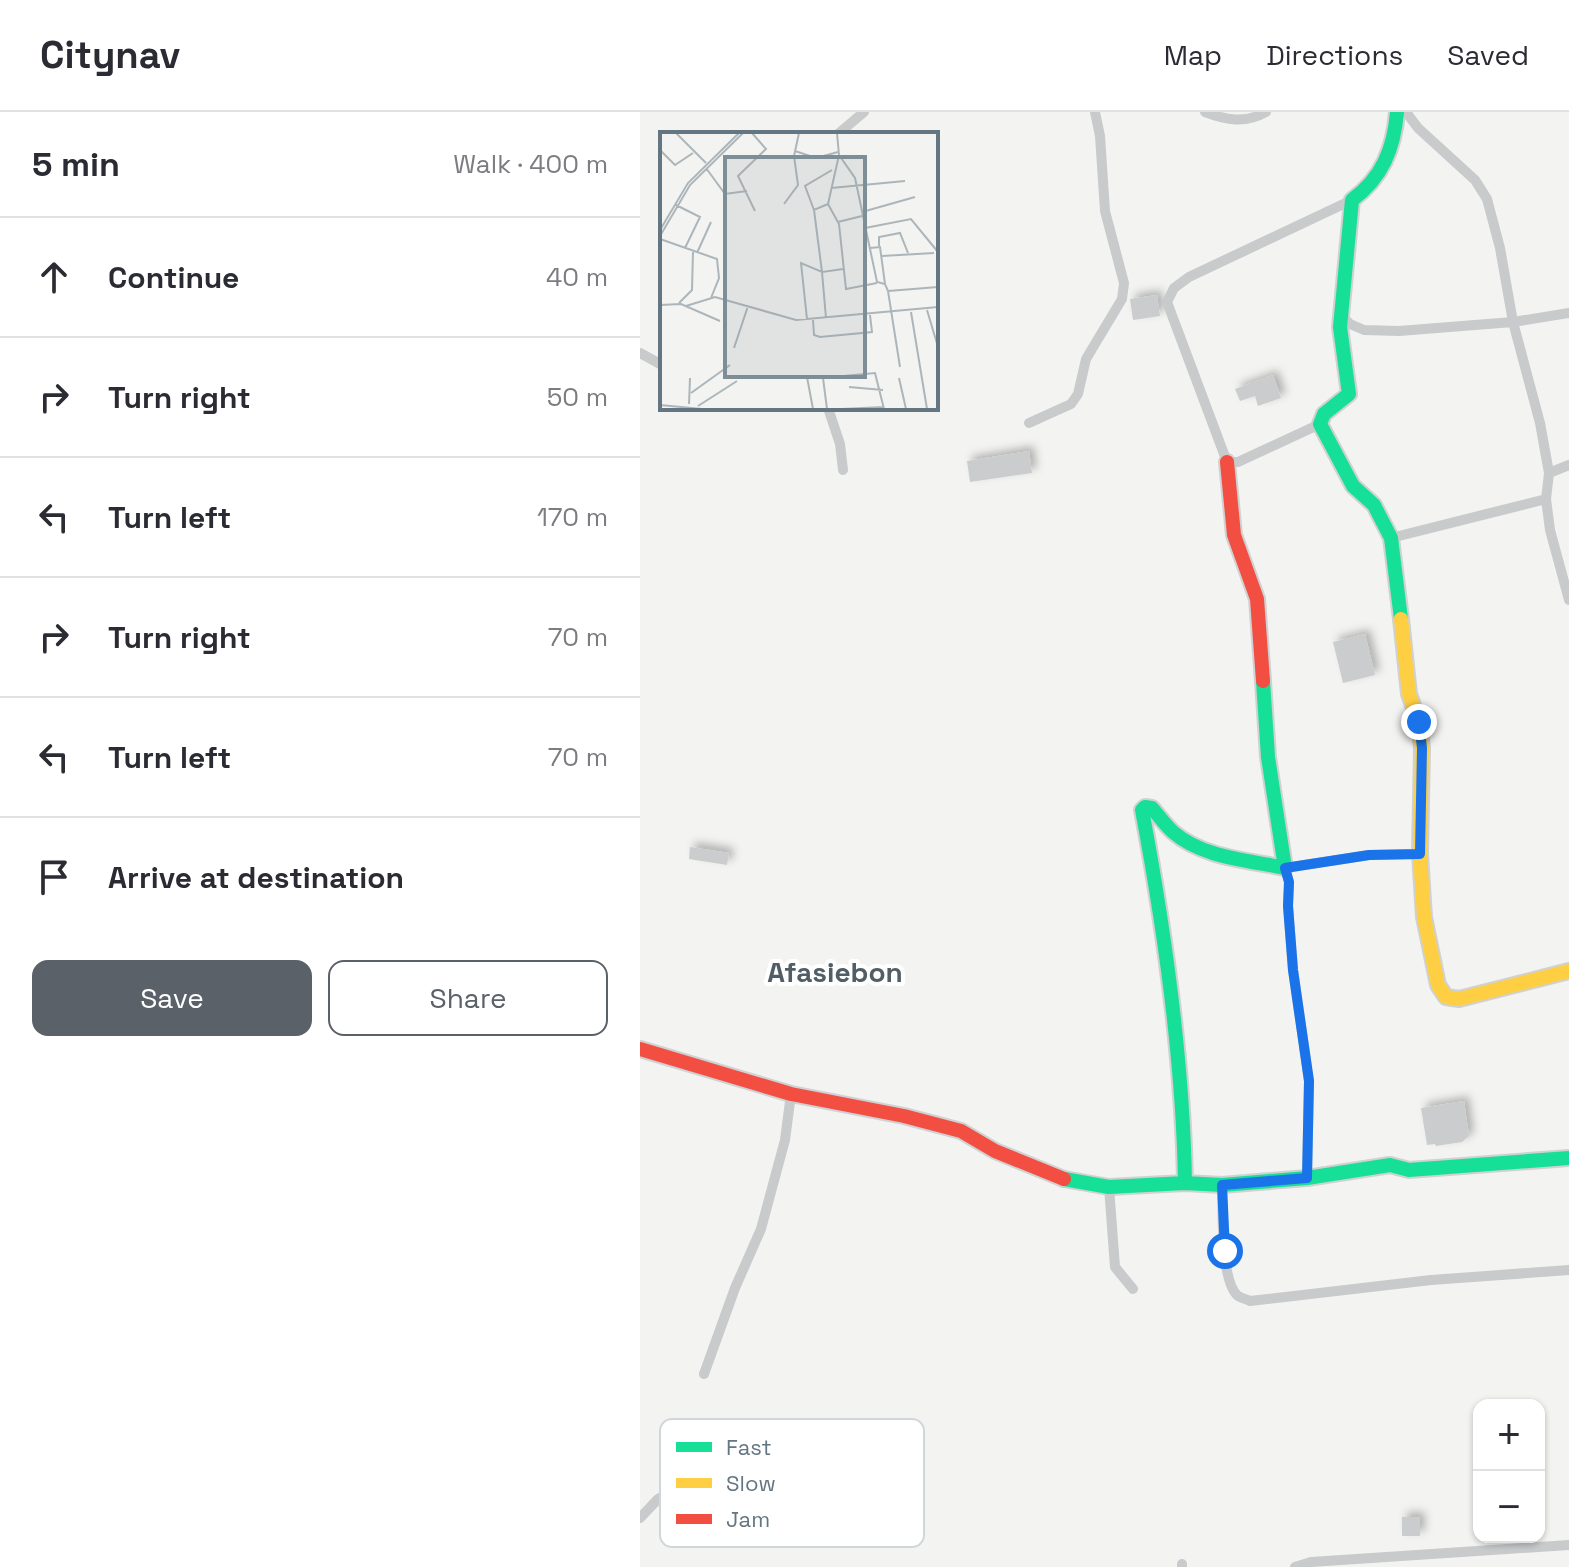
<!DOCTYPE html>
<html lang="en">
<head>
<meta charset="utf-8">
<style>
	:root { --surface:#fff; --page:#f2f2f3; --text:#2b2b33; --muted:#7c7c81; --line:#e1e1e2; --accent:#5b6168 }
	body { margin:0; font-family:"Space Grotesk",sans-serif; background:var(--page); color:var(--text) }
	.controls { position:absolute; right:24px; bottom:24px; display:grid; overflow:hidden; border-radius:16px; box-shadow:0 2px 6px #0004 }
	.controls button { width:72px; height:72px; display:grid; place-items:center; padding:0; border:0; border-bottom:2px solid var(--line); background:var(--surface); color:var(--text); font:40px sans-serif }
	.stop { position:absolute; width:24px; height:24px; margin:-18px; border:6px solid #1a73e8; border-radius:50%; background:#fff }
	.stop.end { background:#1a73e8; border-color:#fff; box-shadow:0 2px 8px #0008 }
	.list { margin:0; padding:0; list-style:none }
	h2 { display:flex; justify-content:space-between; align-items:center; height:104px; margin:0; padding:0 32px; font-size:34px }
	h2 small { font-size:26px; font-weight:400; color:var(--muted) }
	.list li { display:grid; grid-template-columns:52px 1fr auto; gap:24px; align-items:center; box-sizing:border-box; height:120px; padding:0 32px; border-top:2px solid var(--line) }
	.list b { display:block; font-size:30px; white-space:nowrap }
	.list em { font-size:26px; font-style:normal; color:var(--muted) }
	.actions { display:flex; gap:16px; padding:24px 32px }
	.actions a { flex:1; padding:18px 0; border:2px solid var(--accent); border-radius:16px; text-align:center; font-size:28px; color:var(--accent) }
	.actions .main { background:var(--accent); color:#fff }
	.icon { flex:none; width:44px; height:44px; fill:none; stroke:currentColor; stroke-width:2; stroke-linecap:round; stroke-linejoin:round }
	.map { position:relative; flex:none; width:929px; height:1455px; overflow:hidden }
	header { display:flex; align-items:center; gap:48px; box-sizing:border-box; height:112px; padding:0 40px; background:var(--surface); border-bottom:2px solid var(--line) }
	header strong { font-size:38px }
	nav { display:flex; gap:44px; margin-inline-start:auto; font-size:28px }
	main { display:flex }
	aside { flex:1; background:var(--surface) }
	.map>svg:first-child { display:block }
	.building { fill:#cbcccd; filter:url(#shadow) }
	.lines { fill:none; stroke-linecap:round; stroke-linejoin:round }
	.fast-casing { stroke:#d0d1d2; stroke-width:18 }
	.slow-casing { stroke:#d0d1d2; stroke-width:18 }
	.jam-casing { stroke:#d0d1d2; stroke-width:18 }
	.street { stroke:#c8cacb; stroke-width:10 }
	.fast { stroke:#16e098; stroke-width:14 }
	.slow { stroke:#ffcf43; stroke-width:14 }
	.jam { stroke:#f24e42; stroke-width:14 }
	.route { stroke:#1a73e8; stroke-width:10 }
	.labels { text-anchor:middle; stroke-width:8; stroke-linejoin:round; paint-order:stroke }
	.quarter-label { font-size:28px; font-weight:bold; fill:#515e66; stroke:#fff }
	.inset-road { fill:none; stroke:#acb6ba; stroke-width:2 }
	.view { fill:#7e8e96; fill-opacity:0.15; stroke:#7e8e96; stroke-width:4 }
	.inset-edge { fill:none; stroke:#637681; stroke-width:4 }
	.key { fill:#fff; stroke:#d0d6d9; stroke-width:2 }
	.key-label { font-size:22px; fill:#637681 }
</style>
</head>
<body>
<header>
<strong>Citynav</strong>
<nav><a>Map</a><a>Directions</a><a>Saved</a></nav>
</header>
<main>
<aside>
<h2>5 min<small>Walk · 400 m</small></h2>
<ul class="list">
<li><svg class="icon" aria-label="ahead" viewBox="0 0 24 24"><path d="M12 20V5M6 11l6-6 6 6"/></svg><div><b>Continue</b></div><em>40 m</em></li>
<li><svg class="icon" aria-label="right" viewBox="0 0 24 24"><path d="M7 20v-9h11M14 6l5 5-5 5"/></svg><div><b>Turn right</b></div><em>50 m</em></li>
<li><svg class="icon" aria-label="left" viewBox="0 0 24 24"><path d="M17 20v-9H6M10 6l-5 5 5 5"/></svg><div><b>Turn left</b></div><em>170 m</em></li>
<li><svg class="icon" aria-label="right" viewBox="0 0 24 24"><path d="M7 20v-9h11M14 6l5 5-5 5"/></svg><div><b>Turn right</b></div><em>70 m</em></li>
<li><svg class="icon" aria-label="left" viewBox="0 0 24 24"><path d="M17 20v-9H6M10 6l-5 5 5 5"/></svg><div><b>Turn left</b></div><em>70 m</em></li>
<li><svg class="icon" aria-label="arrive" viewBox="0 0 24 24"><path d="M6 21V4h12l-3 4 3 4H6"/></svg><div><b>Arrive at destination</b></div></li>
</ul>
<div class="actions"><a class="main">Save</a><a>Share</a></div>
</aside>
<div class="map">
<svg width="929" height="1455" viewBox="0 0 929 1455">
	<defs>
		<filter id="shadow"><feDropShadow dx="5" dy="-5" stdDeviation="4" flood-color="#0004"/></filter>
	</defs>
	<rect width="100%" height="100%" fill="#f3f3f1"/>
	<path class="building" d="M517 183 520 204 493 208 490 187Z
		M633 263 641 286 618 294 615 284 600 289 595 277Z
		M389 339 392 361 330 370 327 349Z
		M725 522 735 563 703 571 693 530Z
		M50 735 89 741 87 753 49 747Z
		M824 989 829 1024 822 1030 796 1034 795 1032 787 1033 781 996Z
		M762 1405H780V1424H762Z"/>
	<g class="lines">
		<defs>
			<path id="fast" d="M757 0C754 37 742 66 712 88L700 215 709 282 684 302 680 312 713 374 734 393 751 426 761 507
				M424 1067 469 1075 545 1071 582 1073 667 1066 750 1053 769 1058 929 1046
				M545 1071C543 946 525 820 502 698L505 695 512 696C519 704 525 713 533 720 563 746 608 748 645 756L628 645 623 569"/>
			<path id="slow" d="M761 507 769 582 779 610 782 636 780 742 784 805 798 873 806 885 819 887 929 859"/>
			<path id="jam" d="M587 350 594 423 617 487 623 569
				M0 937 151 982 264 1004 321 1019 355 1039 424 1067"/>
		</defs>
		<use href="#fast" class="fast-casing"/>
		<use href="#slow" class="slow-casing"/>
		<use href="#jam" class="jam-casing"/>
		<path class="street" d="M565 0C586 8 605 12 626 0
			M766 0 778 16 835 68 847 87 860 136 873 210 900 311 909 361 906 387 910 418 929 488
			M198 22 224 0
			M700 202 710 212 724 218 759 219 873 210 929 201
			M0 241 22 253
			M188 296 200 332 203 358
			M389 311 431 292 438 282 446 247 482 187 484 171 465 99 460 24 455 0
			M680 312 598 350H587L527 190 534 176 549 165 712 88
			M909 361 929 353
			M751 426 906 387
			M667 1066 669 969 653 858 648 794 649 770 645 756 729 743 780 742
			M582 1073C583 1097 580 1169 598 1184 599 1185 608 1188 610 1189L791 1168 929 1158
			M469 1075 475 1155 493 1177
			M64 1262 95 1176 121 1117 145 1028 151 982
			M0 1406 18 1387 37 1376
			M542 1452V1455
			M655 1455 671 1450 929 1433"/>
		<use href="#fast" class="fast"/>
		<use href="#slow" class="slow"/>
		<use href="#jam" class="jam"/>
	</g>
	<g class="lines">
		<path class="route" d="M585 1139 582 1073 667 1066 669 969 653 858 648 794 649 770 645 756 729 743 780 742 782 636 779 610"/>
	</g>
	<g class="labels">
		<g class="quarter-label">
			<text x="195" y="870">Afasiebon</text>
		</g>
	</g>
	<g transform="translate(20 20)">
		<rect width="278" height="278" fill="#f3f3f1"/>
		<path class="inset-road" d="M16 1 46 31M92 1 106 17 78 44 95 79M177 1 179 23 195 46 217 150 225 152 228 159 240 235M0 18 15 33 33 21M135 19 156 26 178 20M179 23 168 72 179 92 186 157 217 151M46 36 65 62 87 59M171 56 245 49M124 72 138 53 134 24 139 1M168 72 154 78 145 54 172 38M16 73 40 85 25 116M202 80 255 65M178 90 202 84M205 96 251 87 278 120M0 98 28 51 79 1M0 104 30 53 83 1M0 107 57 127 59 146 51 166M219 114V105L240 101 248 121M210 116 220 115 225 152M37 121 51 90M222 124 274 121M228 159 278 155M19 171 32 158 33 120M0 173 21 172 60 189M26 174 55 165 136 188 278 175M267 178 278 215M251 180 267 277M166 186 162 140 183 137M147 187 141 131 162 140 154 78M153 188 154 203 160 205 212 200 210 183M74 216 88 174M147 245 153 277M239 246 246 277M189 255 223 258M31 261 70 233M29 272 30 246M0 273 42 277M38 274 77 249M167 277 163 246 215 241 224 277M182 277 223 275"/>
		<path class="view" d="M65 25H205V245H65Z"/>
		<rect width="278" height="278" class="inset-edge"/>
	</g>
	<rect x="20" y="1307" width="264" height="128" rx="12" class="key"/>
	<rect x="36" y="1330" width="36" height="10" fill="#16e098"/>
	<rect x="36" y="1366" width="36" height="10" fill="#ffcf43"/>
	<rect x="36" y="1402" width="36" height="10" fill="#f24e42"/>
	<g class="key-label">
		<text x="86" y="1343">Fast</text>
		<text x="86" y="1379">Slow</text>
		<text x="86" y="1415">Jam</text>
	</g>
</svg>
<div class="controls">
<button>+</button>
<button>−</button>
</div>
<div class="stop" style="left:585px;top:1139px"></div>
<div class="stop end" style="left:779px;top:610px"></div>
</div>
</main>
</body>
</html>
